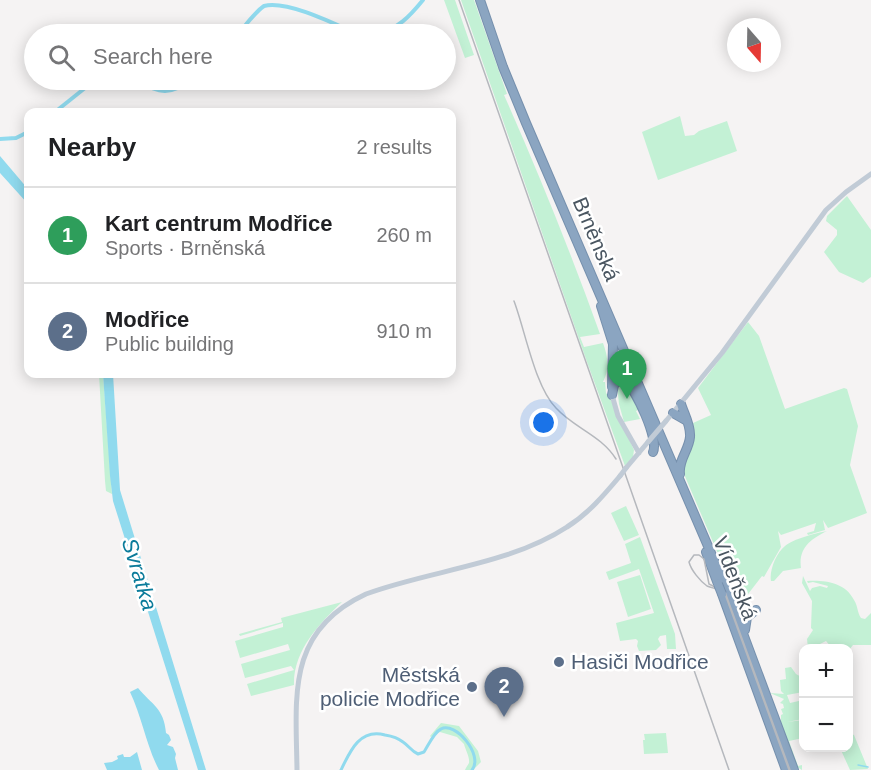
<!DOCTYPE html>
<html lang="en">
<head>
<meta charset="utf-8">
<style>
	:root { --surface:#fff; --page:#f6f6f6; --text:#202124; --muted:#757577; --line:#e0e0e0; --accent:#1a73e8 }
	body { margin:0; font-family:Helvetica,sans-serif; background:var(--page); color:var(--text) }
	.controls { position:absolute; right:18px; bottom:18px; display:grid; overflow:hidden; border-radius:12px; box-shadow:0 3px 15px #0003 }
	.controls button { width:54px; height:54px; display:grid; place-items:center; padding:0; border:0; border-bottom:2px solid var(--line); background:var(--surface); color:var(--text); font:30px sans-serif }
	.compass { position:absolute; left:727px; top:18px; width:54px; height:54px; border-radius:50%; background:var(--surface); box-shadow:0 3px 15px #0003; rotate:160deg }
	.you { position:absolute; left:544px; top:423px; width:21px; height:21px; margin:-15px; border:4px solid #fff; border-radius:50%; background:#1a73e8; box-shadow:0 0 0 9px #1a73e833 }
	.badge { display:grid; place-items:center; width:39px; height:39px; border-radius:50%; background:var(--accent); color:#fff; font-size:20px; font-weight:700 }
	.pin { position:absolute; translate:-50% -50px; filter:drop-shadow(0 2px 3px #0008) }
	.pin::after { content:''; position:absolute; top:32px; width:21px; height:18px; background:inherit; clip-path:polygon(0 0,100% 0,50% 100%) }
	.list { margin:0; padding:0; list-style:none }
	h2 { display:flex; justify-content:space-between; align-items:center; height:78px; margin:0; padding:0 24px; font-size:26px }
	h2 small { font-size:20px; font-weight:400; color:var(--muted) }
	.list li { display:grid; grid-template-columns:39px 1fr auto; gap:18px; align-items:center; box-sizing:border-box; height:96px; padding:0 24px; border-top:2px solid var(--line) }
	.list b { display:block; font-size:22px; white-space:nowrap }
	.list p { margin:0; font-size:20px; white-space:nowrap; color:var(--muted) }
	.list em { font-size:20px; font-style:normal; color:var(--muted) }
	.icon { flex:none; width:33px; height:33px; fill:none; stroke:currentColor; stroke-width:2; stroke-linecap:round; stroke-linejoin:round }
	.map { position:relative; flex:none; width:871px; height:770px; overflow:hidden }
	.search { position:absolute; background:var(--surface); box-shadow:0 3px 15px #0003; left:24px; top:24px; width:432px; height:66px; display:flex; align-items:center; gap:15px; box-sizing:border-box; padding:0 21px; border-radius:33px; color:var(--muted); font-size:22px }
	.panel { position:absolute; background:var(--surface); box-shadow:0 3px 15px #0003; left:24px; top:108px; width:432px; height:270px; border-radius:12px }
	.map>svg:first-child { display:block }
	.green { fill:#c3f1d5 }
	.water { fill:#90daee }
	.lines { fill:none; stroke-linecap:round; stroke-linejoin:round }
	.stream { stroke:#90daee; stroke-width:1.5 }
	.canal { stroke:#90daee; stroke-width:3 }
	.river { stroke:#90daee; stroke-width:4 }
	.highway-casing { stroke:#7690ad; stroke-width:10 }
	.secondary { stroke:#c1cbd6; stroke-width:5 }
	.highway { stroke:#8ba5c1; stroke-width:8 }
	.tram { stroke:#b5b8bd; stroke-width:1.5 }
	.rail { stroke:#b5b8bd; stroke-width:1.5 }
	.highway-bridge-casing { stroke:#7690ad; stroke-width:10; stroke-linecap:butt }
	.secondary-bridge { stroke:#c1cbd6; stroke-width:5 }
	.highway-bridge { stroke:#8ba5c1; stroke-width:8 }
	.service-dot { fill:#5c6f8a; stroke:#fff; stroke-width:2 }
	.labels { text-anchor:middle; stroke-width:5; stroke-linejoin:round; paint-order:stroke }
	.street-label { font-size:21px; fill:#4a5661; stroke:#fff }
	.service-label { font-size:21px; fill:#4e5e75; stroke:#fff; text-anchor:start }
	.water-label { font-size:22px; font-style:italic; fill:#0c7c9b; stroke:#fff }
</style>
</head>
<body>
<div class="map">
<svg width="871" height="770" viewBox="0 0 871 770">
	<rect width="100%" height="100%" fill="#f5f3f3"/>
	<path class="green" d="M444 0H455L474 55 465 58Z
		M461 0H474L507 94 504 95C539 174 571 253 600 334L580 337 584 347 603 343C608 357 610 368 603 382H605L606 393 610 398 634 450 633 457 625 466 587 362Z
		M680 116 685 136 694 135 699 131 727 121 737 151 658 180 642 132Z
		M847 196 871 230V277L863 283 839 272 824 252 837 235V230L826 221 827 216Z
		M748 322 759 336 785 409 844 388 847 389 858 426 850 465 867 513 828 528 823 520 825 530 808 535 807 533 814 531 816 523 781 535 778 531 781 547 764 577 762 576 745 598 736 596 681 467C688 453 698 439 693 423L711 415 698 388Z
		M99 374H103L112 494 106 491 105 481Z
		M624 382 640 409 636 411 640 419 624 422 619 404 617 386Z
		M626 506 639 535 624 541 611 513Z
		M827 531C811 539 798 548 801 568L783 571 774 581H771C769 571 776 553 785 546 793 539 816 533 827 531Z
		M640 537 675 634 676 649H667L666 635 660 636 658 639 661 645 656 650 639 651 637 646 638 641 636 639 620 641 616 623 654 613 639 569 609 580 606 572 631 563 625 544Z
		M640 575 651 609 628 617 617 582Z
		M803 576 810 591 812 588 820 586 827 588 828 586 813 582 808 583 807 581C824 580 845 582 854 600 858 606 857 612 861 618L865 619 871 613V645H853L849 650 832 648 826 641 820 644 819 648H808L807 639 813 630 811 628 812 601 802 583Z
		M342 602C319 624 293 651 294 685L251 696 247 684 294 670 291 666 245 678 241 664 290 650 288 644 240 658 235 641 283 627V623L240 636 239 634 282 622 281 618Z
		M791 667 796 674 803 678V692L787 695 790 703 803 700V719L787 722 803 720V738L789 741 798 766 802 765V770L797 767 781 726V715L783 714 781 709 784 708 783 704 780 703 784 699 770 693 784 694 781 691 780 680 786 679 785 668Z
		M441 723 459 726 478 751 481 762 473 770H465C466 767 468 765 469 763 470 757 465 749 464 744L457 737 440 732 431 737 430 736Z
		M666 733 668 753 644 754 643 740H645L644 734Z
		M849 733 854 735 868 769 850 770 840 748H848Z"/>
	<path class="water" d="M0 156 28 189V204L0 173Z
		M103 374H113L120 490 206 770H198L113 501 110 476Z
		M138 688C152 705 164 708 166 733L169 735 171 740 167 745 173 747 176 754 175 758 178 770H159C146 745 142 717 130 692Z
		M137 752 142 770H107L104 763 112 762 118 759 117 756 123 754 124 757H130Z"/>
	<g class="lines">
		<path class="stream" d="M858 765 868 767"/>
		<path class="canal" d="M341 770C350 751 360 728 385 735 391 736 398 738 403 742 409 746 411 751 418 754L424 752C428 746 434 732 441 729 455 721 484 755 472 770"/>
		<path class="river" d="M238 34C246 25 254 13 264 6 287 0 335 24 357 34
			M377 34C398 29 410 16 423 0
			M134 80C160 92 167 97 191 80
			M55 112 95 80
			M0 139 16 138 28 132"/>
		<defs>
			<path id="highway" d="M480 0 503 67 526 123 726 588 794 770
				M601 306 613 344 612 387
				M612 395 614 385 619 380H625C636 390 659 439 653 452
				M673 413 687 421
				M680 474C678 460 689 450 690 437 691 425 684 414 681 404
				M706 552 718 584
				M722 594 786 770
				M745 630 747 617 756 610"/>
		</defs>
		<use href="#highway" class="highway-casing"/>
		<path class="secondary" d="M612 395 618 416 639 453
			M666 421 722 353 826 210 846 192 871 174
			M626 468 648 442
			M297 770C296 696 286 631 366 594 431 570 509 565 567 527 588 514 604 495 620 476"/>
		<use href="#highway" class="highway"/>
		<path class="tram" d="M789 770 725 594C719 588 714 589 707 586 700 581 691 570 689 562L694 555H699L704 559 709 584 725 592 790 770"/>
		<path class="rail" d="M459 0 729 770
			M514 301C525 330 535 387 556 408 574 428 601 435 616 459"/>
		<defs>
			<path id="highway-bridge" d="M718 584 722 594"/>
		</defs>
		<use href="#highway-bridge" class="highway-bridge-casing"/>
		<path class="secondary-bridge" d="M648 442 666 421
			M620 476 626 468"/>
		<use href="#highway-bridge" class="highway-bridge"/>
	</g>
	<g class="service-dot">
		<circle cx="559" cy="662" r="6"/>
		<circle cx="472" cy="687" r="6"/>
	</g>
	<g class="labels">
		<g class="street-label">
			<text transform="translate(596 239) rotate(67)" y="7">Brněnská</text>
			<text transform="translate(735 578) rotate(69)" y="7">Vídeňská</text>
		</g>
		<g class="service-label">
			<text x="571" y="669">Hasiči Modřice</text>
			<text x="460" y="682" text-anchor="end">Městská<tspan x="460" dy="24">policie Modřice</tspan></text>
		</g>
		<g class="water-label">
			<text transform="translate(140 574) rotate(73)" y="8">Svratka</text>
		</g>
	</g>
</svg>
<div class="controls">
<button>+</button>
<button>−</button>
</div>
<svg class="compass" viewBox="-18 -18 36 36"><path d="M0-13l5 13h-10z" fill="#e53935"/><path d="M0 13l5-13h-10z" fill="#757577"/></svg>
<div class="you"></div>
<div class="pin badge" style="left:627px;top:399px;background:#2e9e5b">1</div>
<div class="pin badge" style="left:504px;top:717px;background:#5c6f8a">2</div>
<div class="search"><svg class="icon" aria-label="search" viewBox="0 0 24 24"><circle cx="10" cy="10" r="6"/><path d="M15 15l6 6"/></svg>Search here</div>
<section class="panel">
<h2>Nearby<small>2 results</small></h2>
<ul class="list">
<li><span class="badge" style="background:#2e9e5b">1</span><div><b>Kart centrum Modřice</b><p>Sports · Brněnská</p></div><em>260 m</em></li>
<li><span class="badge" style="background:#5c6f8a">2</span><div><b>Modřice</b><p>Public building</p></div><em>910 m</em></li>
</ul>
</section>
</div>
</body>
</html>
